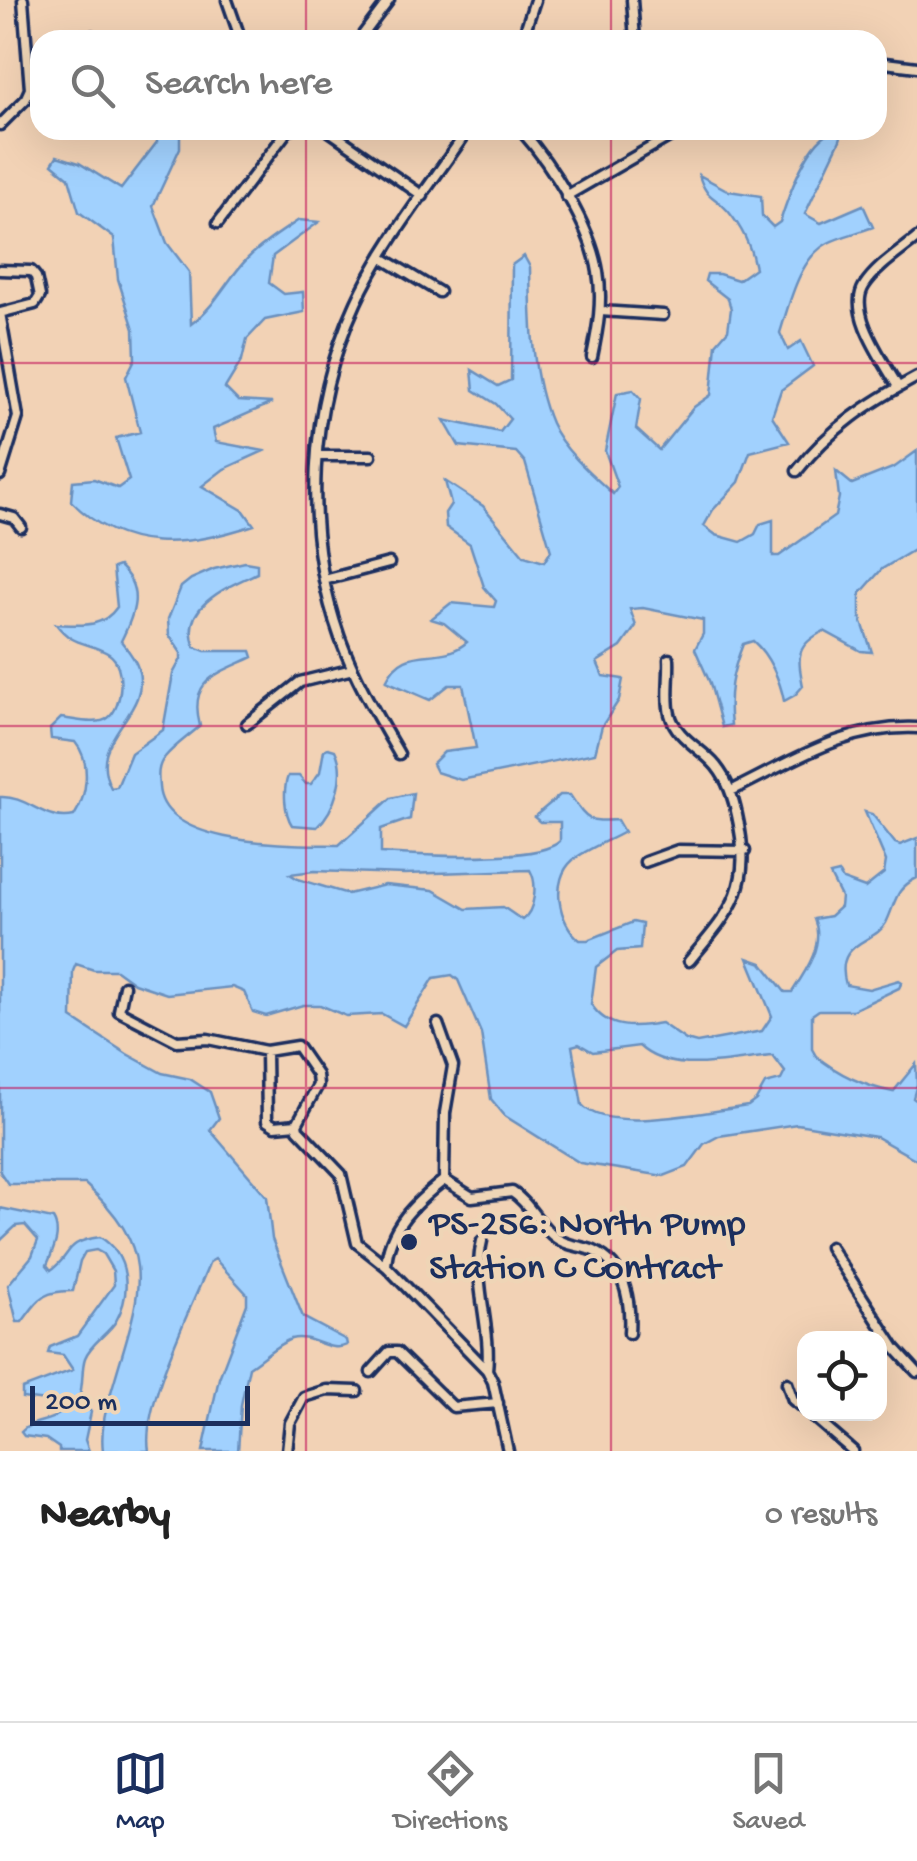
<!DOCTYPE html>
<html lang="en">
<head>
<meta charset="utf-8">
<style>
	:root { --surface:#fff; --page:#f6f6f6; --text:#222; --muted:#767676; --line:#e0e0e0; --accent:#1b2f5e }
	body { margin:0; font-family:"Gochi Hand",sans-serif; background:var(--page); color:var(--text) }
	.controls { position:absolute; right:30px; bottom:30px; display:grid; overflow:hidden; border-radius:20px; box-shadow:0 10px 40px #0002 }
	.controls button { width:90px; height:90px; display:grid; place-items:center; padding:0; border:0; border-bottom:2px solid var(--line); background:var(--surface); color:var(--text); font:50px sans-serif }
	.scale { position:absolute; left:30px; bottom:25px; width:220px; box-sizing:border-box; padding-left:10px; border:5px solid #1b2f5e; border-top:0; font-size:28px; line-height:35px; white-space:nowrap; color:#1b2f5e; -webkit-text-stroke:8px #efd5b6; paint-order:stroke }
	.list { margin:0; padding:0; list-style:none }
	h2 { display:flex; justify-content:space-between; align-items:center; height:130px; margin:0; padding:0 40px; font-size:42px }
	h2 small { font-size:32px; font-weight:400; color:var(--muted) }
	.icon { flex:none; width:55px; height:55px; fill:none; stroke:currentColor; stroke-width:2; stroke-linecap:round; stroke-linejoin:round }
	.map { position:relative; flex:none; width:917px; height:1451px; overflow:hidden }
	.search { position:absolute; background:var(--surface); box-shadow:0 10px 40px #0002; left:30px; right:30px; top:30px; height:110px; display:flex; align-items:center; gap:25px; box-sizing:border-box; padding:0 35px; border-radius:30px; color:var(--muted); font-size:38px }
	.sheet { height:270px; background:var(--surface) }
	nav { display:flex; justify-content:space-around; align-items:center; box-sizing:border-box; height:140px; border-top:2px solid var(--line); background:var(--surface); font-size:28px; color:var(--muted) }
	nav a { display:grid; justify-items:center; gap:5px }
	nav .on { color:var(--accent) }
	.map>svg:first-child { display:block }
	.water { fill:#a1d1fe; stroke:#6b90be; stroke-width:2.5; fill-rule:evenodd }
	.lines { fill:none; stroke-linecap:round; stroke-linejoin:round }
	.minor-casing { stroke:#1b2f5e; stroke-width:15 }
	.minor { stroke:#efd5b6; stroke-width:8 }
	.grid { fill:none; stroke:#c2185b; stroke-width:2.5; stroke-opacity:0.55 }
	.poi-dot { fill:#1b2f5e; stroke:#efd5b6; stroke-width:4 }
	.labels { text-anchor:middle; stroke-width:9; stroke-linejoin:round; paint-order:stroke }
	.poi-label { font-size:38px; fill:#1b2f5e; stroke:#efd5b6; text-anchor:start }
</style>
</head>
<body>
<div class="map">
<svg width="917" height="1451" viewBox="0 0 917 1451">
	<rect width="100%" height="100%" fill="#f2d2b5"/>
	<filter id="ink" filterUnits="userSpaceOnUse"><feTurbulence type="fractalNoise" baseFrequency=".01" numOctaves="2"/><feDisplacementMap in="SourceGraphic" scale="20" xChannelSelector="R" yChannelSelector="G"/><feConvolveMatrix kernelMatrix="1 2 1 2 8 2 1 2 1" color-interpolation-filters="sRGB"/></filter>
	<g filter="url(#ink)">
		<path class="water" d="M157 130H180V148L153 206 167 243 189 272 191 324C216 306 227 279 248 258 263 243 281 232 299 220L319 222 273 256 269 283 284 294 303 292 304 312 265 320 247 339 242 360 225 388 238 401 272 403 213 429 216 442 264 451 224 469 202 486 244 511 254 525C188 547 123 555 71 501L73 481 94 479 118 488 129 480 116 438 140 432 126 377 135 359 134 329 118 279 114 238 79 212 69 178 52 164 57 156 79 163 121 189 157 142Z
			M836 130 842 133 840 140 805 214 821 223 863 205 873 227C858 233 841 236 828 243 799 258 789 305 780 333L788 350 801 341 813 366 781 390 772 416 789 442 750 452 739 482 713 510 704 526 716 535 741 542 755 534 760 524 773 520V556H779L835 516 839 497 836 471 852 484 895 467 917 451V548L882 569 860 594V616L872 652 861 651 824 631C796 645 797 656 803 686L795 695 784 701C780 680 769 655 753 641L743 644C732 672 727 694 731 725L722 727 710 683 695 649 703 634V620L643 608 630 609 636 626 621 647 597 662 603 676 623 679 619 700 602 726 595 753 461 780 436 772 432 764 444 752 476 748 463 685H449L430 700 386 681C405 640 439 667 467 642L444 623 431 619 451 603 494 607 496 601 484 587 470 544 446 527 445 513 451 504 445 481 483 506 524 556 544 562 551 551 525 462 516 452 459 446 444 420 500 432 510 419 496 404 474 390 472 370 498 386 511 380 512 265 524 256 530 267C531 319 531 375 551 423 563 450 592 475 613 494L618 487 605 451 617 393 633 390 641 399 636 429 659 450 694 407 711 395 716 344 728 330 731 309 728 299 705 281 707 274H719L738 280 755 268C751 246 743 229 728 211 714 195 706 199 699 175L729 191 761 196 762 216 773 227 780 222C788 197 808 136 836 130Z
			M245 562 257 564V573C229 586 178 606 195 647L205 651H251L253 657C217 674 188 679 200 726 189 736 174 746 165 757 157 766 158 776 159 787 163 848 295 844 339 845L391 798 413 793 410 819 381 829V853C416 855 538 863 560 841V822H540L534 817 560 795H570C587 820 586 822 617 820L624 832C608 841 587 849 573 860 550 880 558 923 580 940H588L633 922 642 924 640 949 617 951 596 967 591 1004C607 1030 634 1028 661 1023L686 1040 697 1043 762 1031 772 1016 748 958 762 963 785 992H792C806 971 825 944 814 919L830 916 840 907 841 897 830 875 839 873 843 880 865 888 884 873 886 861 865 812 872 814 895 843 900 845 917 838V878C894 889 896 903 886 923 875 944 833 940 846 985L869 989 899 980 902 982 899 988 853 1010H819L812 1015V1049L816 1056C838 1074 864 1086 893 1092L916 1064 917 1084 913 1098 917 1101V1160L876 1137 797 1124 719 1136 704 1144 687 1167 664 1176 580 1163 505 1116 491 1099 481 1033 458 980 452 975 434 978 404 1026 382 1014 346 1016 320 1005H303L266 1016 253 1012 244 992 232 987 167 994 134 983 116 970H94L76 964 73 971 72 1018 127 1054 162 1073 190 1079 210 1092 219 1118 210 1130 267 1197 272 1239 303 1317 346 1340 347 1345C329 1354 311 1333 291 1339 277 1344 262 1359 249 1367L241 1405 238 1451H203L219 1378 247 1304V1294L215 1259 210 1262C192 1307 141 1406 149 1451H103C100 1426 107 1406 114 1382 139 1295 162 1253 85 1184H8L0 1172V797C27 795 46 823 74 816 87 796 92 762 75 742L51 739 50 729 61 718C73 719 98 726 108 718 123 707 126 665 109 654 88 641 73 647 56 624 80 625 102 629 117 607L113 568 119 566C145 589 134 615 121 641 127 649 135 658 138 668 153 716 84 737 111 788L117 787 131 753 163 730 173 674 181 659V653L169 635 168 619 181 587 191 579 214 569ZM530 870C538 884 535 911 522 920L503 907 466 909 433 890 385 885 348 894 298 879 290 874 314 871 405 874ZM579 1044 593 1052 639 1046C672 1077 731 1059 773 1056L785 1072 781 1080 765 1084 756 1100 748 1106C711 1111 608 1134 582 1105L572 1046Z
			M328 748 335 750C347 774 335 810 317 827L292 825C284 813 283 789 288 776H299L306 784H311L320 772 324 750Z
			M0 1208 53 1219C62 1234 53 1250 47 1265L51 1270C74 1254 62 1242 100 1237 129 1255 132 1292 116 1321 108 1334 90 1344 85 1358 81 1369 84 1384 79 1397L91 1412 85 1440 89 1451H59V1448L46 1439 24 1436 21 1432C32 1420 47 1423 59 1414V1409L53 1402 22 1398V1389L73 1370 63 1355 48 1353 50 1347 77 1336 114 1285 113 1271 103 1254 96 1250 85 1252 80 1261 73 1291C42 1291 40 1298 22 1322H17L8 1285 32 1256 38 1240 25 1225 16 1226 0 1241Z"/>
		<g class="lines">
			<defs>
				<path id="minor" d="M227 0 241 40
					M632 0 635 40
					M87 40 92 36
					M359 40 389 0
					M522 40 535 0
					M877 62 917 67
					M0 125 25 100 30 89 23 0
					M328 130 423 196
					M521 130C551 164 591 226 598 272 603 301 598 328 592 357
					M566 196 681 130
					M218 223 288 130
					M382 258 439 292
					M0 270 31 271 36 277 40 296 35 304 0 313 18 417 0 475
					M600 311 663 315
					M898 387C885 363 847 313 864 286 876 267 900 252 917 238
					M317 456H371
					M797 471C830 428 871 402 917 377
					M0 514 14 518 21 527
					M324 580 389 563
					M669 659C670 676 666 698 670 714 676 738 701 748 716 766 728 781 733 797 737 815 753 887 733 909 689 961
					M247 724 300 682 353 669
					M399 754C377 716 355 679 340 638 302 530 308 407 356 303 382 245 432 183 468 130
					M731 791C793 761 846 725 917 728
					M645 862 678 850 745 851
					M124 986 119 1011 177 1041 208 1039 266 1051 297 1046 317 1075 318 1085 297 1124 275 1126 267 1121 266 1051
					M438 1024 453 1066 445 1113 444 1180
					M297 1124 298 1129 341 1174 357 1243 386 1266 487 1370 493 1382 508 1451
					M444 1180 472 1197 512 1192C530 1203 539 1226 556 1238 568 1247 581 1245 594 1251 626 1266 631 1302 629 1333
					M482 1241C472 1283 492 1327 487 1370
					M830 1247 895 1348 917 1372
					M386 1266C388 1227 416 1202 444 1180
					M371 1372 389 1352H397L453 1407 498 1403
					M787 1383 793 1400 804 1409
					M810 1414 853 1451
					M287 1451 290 1423 304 1397 327 1390 357 1391"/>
			</defs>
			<use href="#minor" class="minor-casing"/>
			<use href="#minor" class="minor"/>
		</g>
	</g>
	<path class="grid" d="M306 0V40M611 0V40M306 130V1451M611 130V1451M0 363H917M0 726H917M0 1088H917"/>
	<circle class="poi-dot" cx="409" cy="1242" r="10"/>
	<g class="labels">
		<g class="poi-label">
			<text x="429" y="1233">PS-256: North Pump<tspan x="429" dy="44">Station C Contract</tspan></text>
		</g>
	</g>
</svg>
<div class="controls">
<button><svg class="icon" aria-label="locate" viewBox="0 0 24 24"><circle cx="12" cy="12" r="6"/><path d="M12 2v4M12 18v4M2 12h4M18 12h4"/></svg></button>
</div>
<div class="scale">200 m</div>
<div class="search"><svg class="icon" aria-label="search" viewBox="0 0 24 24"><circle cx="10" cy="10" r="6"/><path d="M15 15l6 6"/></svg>Search here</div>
</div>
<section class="sheet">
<h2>Nearby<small>0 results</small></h2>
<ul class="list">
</ul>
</section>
<nav>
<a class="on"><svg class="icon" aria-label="map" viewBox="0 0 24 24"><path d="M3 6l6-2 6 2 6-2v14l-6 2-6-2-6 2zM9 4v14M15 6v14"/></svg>Map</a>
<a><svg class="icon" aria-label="directions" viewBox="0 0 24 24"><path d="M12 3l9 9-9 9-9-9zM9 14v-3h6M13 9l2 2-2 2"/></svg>Directions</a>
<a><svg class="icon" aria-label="saved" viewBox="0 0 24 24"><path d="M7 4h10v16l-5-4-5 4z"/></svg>Saved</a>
</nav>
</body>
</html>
